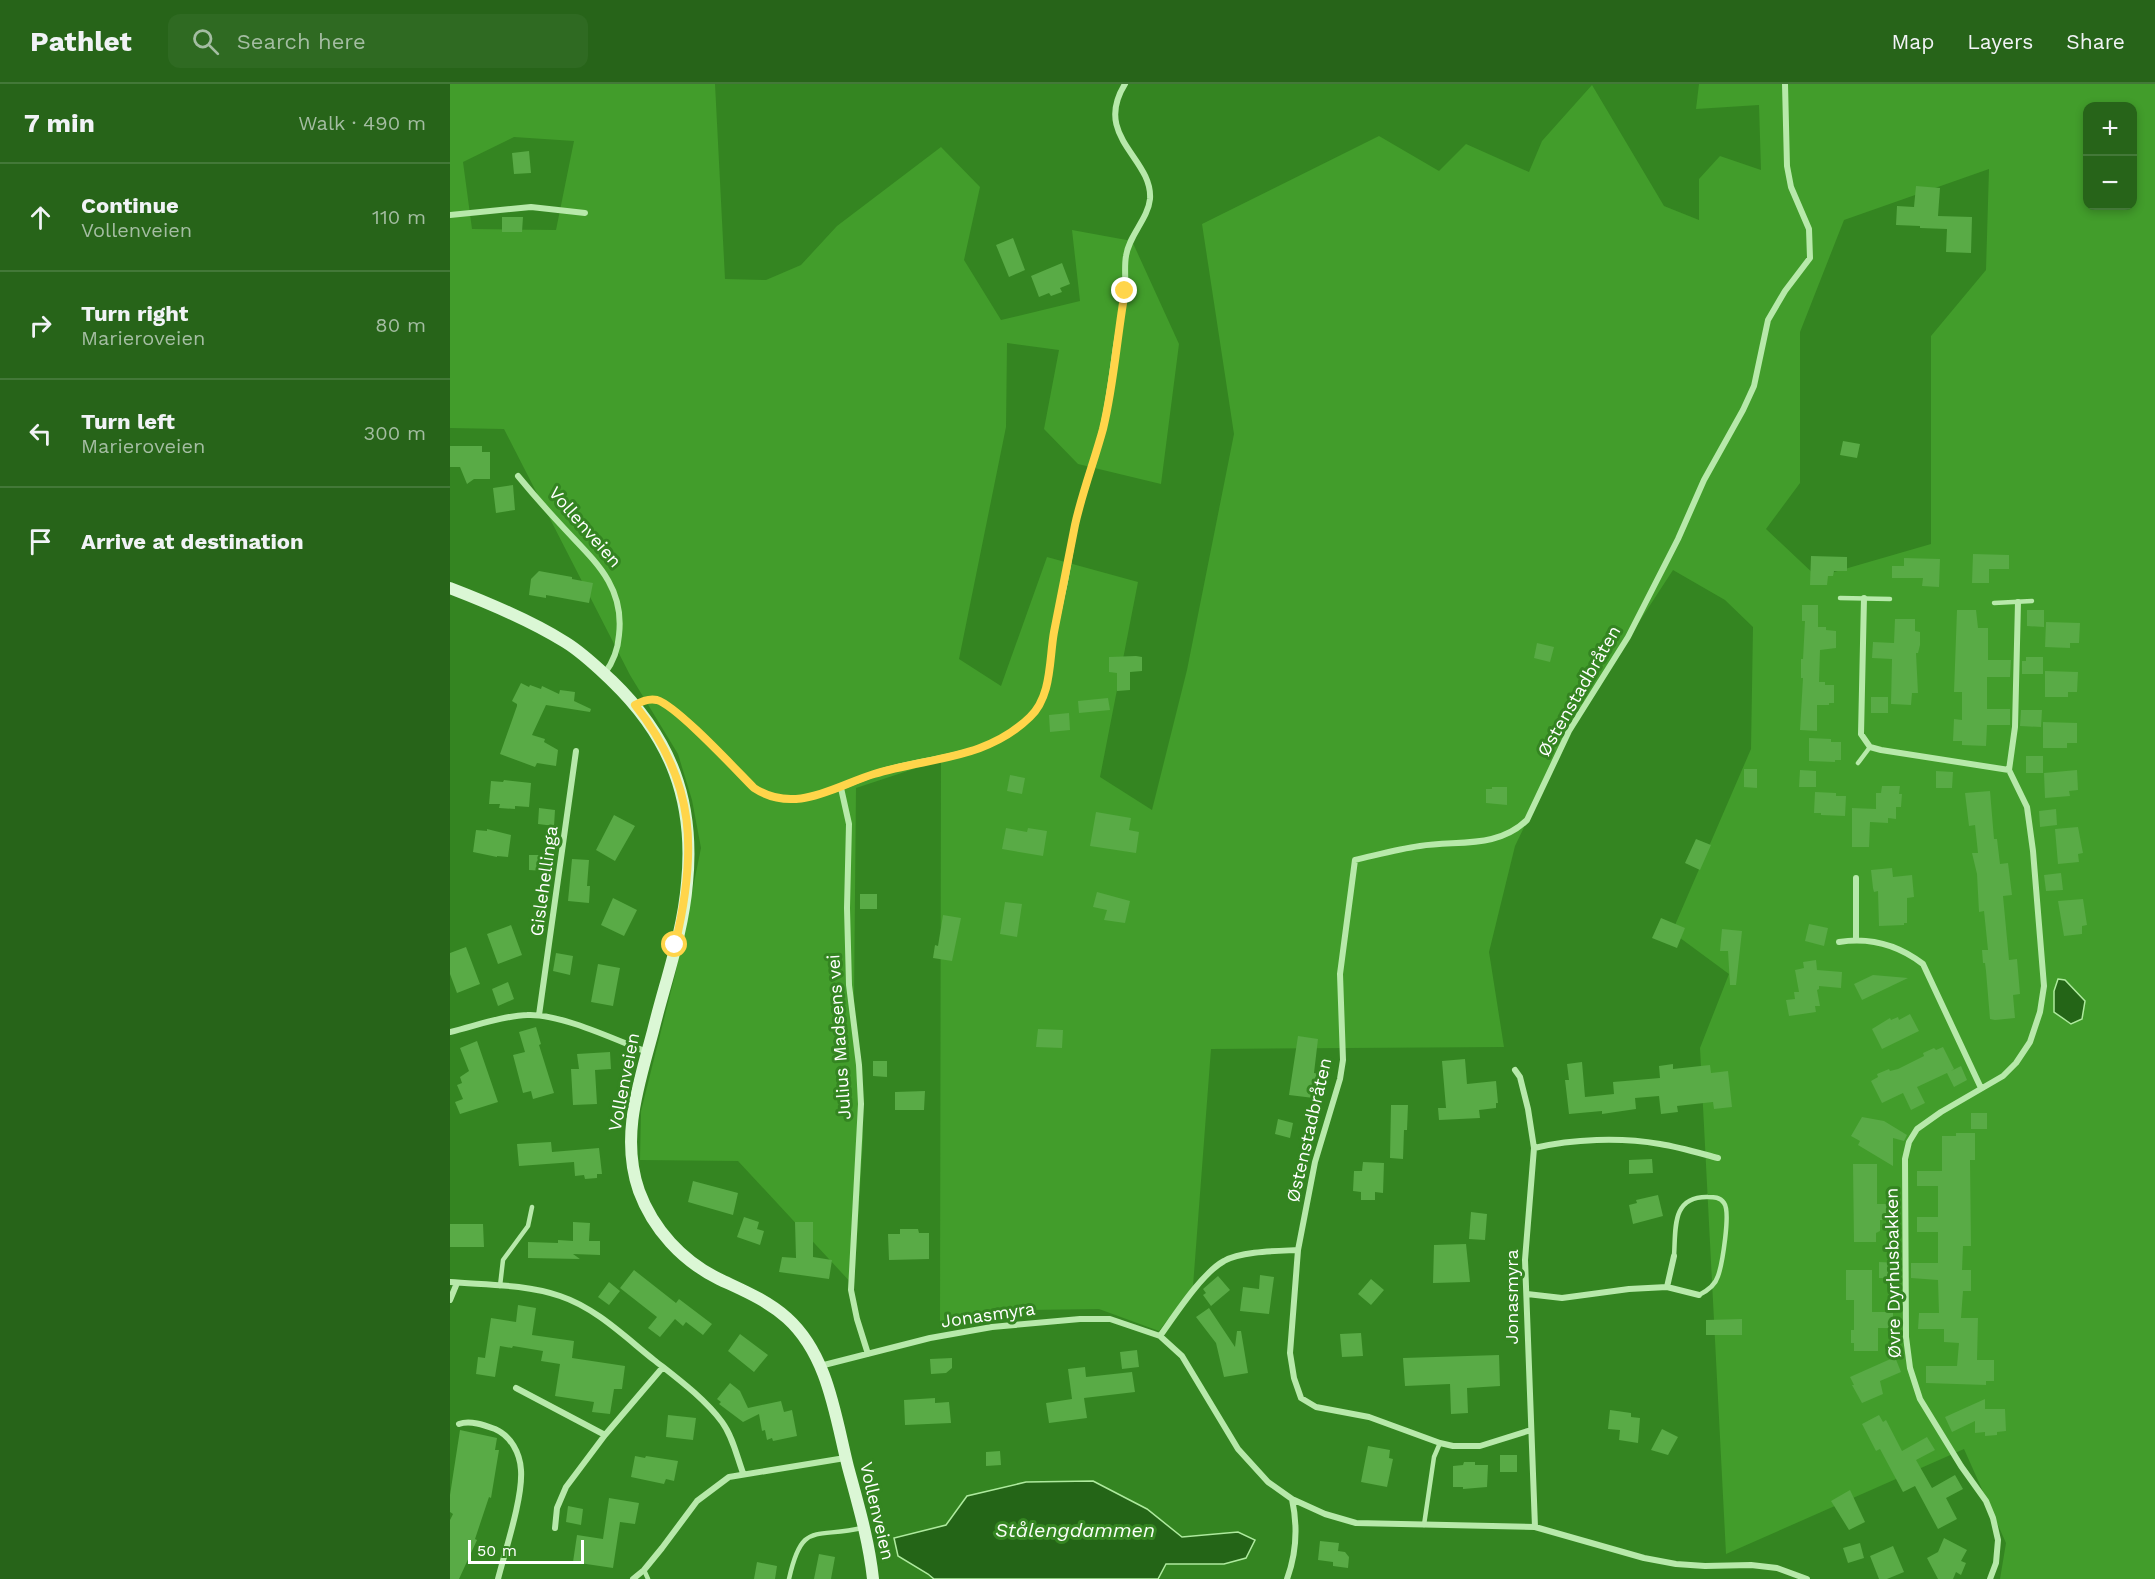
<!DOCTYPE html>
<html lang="en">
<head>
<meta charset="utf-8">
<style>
	:root { --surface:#276419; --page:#2f6a22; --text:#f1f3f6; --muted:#a4bda2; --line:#437838 }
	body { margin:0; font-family:"Work Sans",sans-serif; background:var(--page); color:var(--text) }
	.controls { position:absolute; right:18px; top:18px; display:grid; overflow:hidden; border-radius:12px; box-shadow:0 3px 9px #0003 }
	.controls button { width:54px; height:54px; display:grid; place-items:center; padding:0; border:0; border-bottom:2px solid var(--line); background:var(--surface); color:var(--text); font:30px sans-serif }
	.scale { position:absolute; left:18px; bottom:15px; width:116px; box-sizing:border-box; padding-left:6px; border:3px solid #fff; border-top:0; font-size:16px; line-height:21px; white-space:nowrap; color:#fff; -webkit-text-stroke:4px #348521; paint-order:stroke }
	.stop { position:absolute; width:18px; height:18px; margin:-14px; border:4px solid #ffd54a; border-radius:50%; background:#fff }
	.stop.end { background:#ffd54a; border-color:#fff; box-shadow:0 2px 6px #0008 }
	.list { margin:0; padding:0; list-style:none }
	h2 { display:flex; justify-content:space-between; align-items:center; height:78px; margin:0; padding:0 24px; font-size:26px }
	h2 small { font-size:20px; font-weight:400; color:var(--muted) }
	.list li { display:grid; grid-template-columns:39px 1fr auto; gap:18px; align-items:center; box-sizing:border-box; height:108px; padding:0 24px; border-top:2px solid var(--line) }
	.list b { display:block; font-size:22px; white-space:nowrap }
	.list p { margin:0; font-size:20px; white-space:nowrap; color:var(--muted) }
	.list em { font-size:20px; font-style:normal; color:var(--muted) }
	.icon { flex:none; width:33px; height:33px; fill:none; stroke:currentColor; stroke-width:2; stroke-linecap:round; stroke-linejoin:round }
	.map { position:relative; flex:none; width:1705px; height:1495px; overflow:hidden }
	header { display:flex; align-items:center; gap:36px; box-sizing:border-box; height:84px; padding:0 30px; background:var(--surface); border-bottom:2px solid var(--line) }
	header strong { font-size:28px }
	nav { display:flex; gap:33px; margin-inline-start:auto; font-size:21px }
	.search { width:420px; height:54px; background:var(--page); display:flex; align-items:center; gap:15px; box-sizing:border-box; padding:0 21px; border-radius:12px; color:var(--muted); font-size:22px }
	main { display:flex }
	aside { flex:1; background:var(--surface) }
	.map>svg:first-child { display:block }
	.green { fill:#429d2b; fill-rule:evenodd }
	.water { fill:#246517; stroke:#aeea9e; stroke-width:1.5 }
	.building { fill:#59ab46 }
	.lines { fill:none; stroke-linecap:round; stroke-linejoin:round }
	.lane { stroke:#b7e9aa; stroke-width:4.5 }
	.street { stroke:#b7e9aa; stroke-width:6 }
	.secondary { stroke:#dbf7d5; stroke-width:12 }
	.route { stroke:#ffd54a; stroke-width:8 }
	.labels { text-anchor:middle; stroke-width:6; stroke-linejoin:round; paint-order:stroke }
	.street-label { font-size:18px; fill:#fff; stroke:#348521 }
	.water-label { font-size:20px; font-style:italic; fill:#f9fef8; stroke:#348521 }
</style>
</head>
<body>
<header>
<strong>Pathlet</strong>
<div class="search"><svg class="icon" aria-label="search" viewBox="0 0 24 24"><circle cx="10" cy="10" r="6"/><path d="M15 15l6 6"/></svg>Search here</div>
<nav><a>Map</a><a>Layers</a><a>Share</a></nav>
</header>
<main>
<aside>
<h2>7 min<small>Walk · 490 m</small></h2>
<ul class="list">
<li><svg class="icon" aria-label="ahead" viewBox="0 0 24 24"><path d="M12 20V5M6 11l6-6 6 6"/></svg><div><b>Continue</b><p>Vollenveien</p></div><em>110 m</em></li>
<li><svg class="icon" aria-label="right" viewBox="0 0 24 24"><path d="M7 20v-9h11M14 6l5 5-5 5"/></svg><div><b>Turn right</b><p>Marieroveien</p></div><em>80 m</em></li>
<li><svg class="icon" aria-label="left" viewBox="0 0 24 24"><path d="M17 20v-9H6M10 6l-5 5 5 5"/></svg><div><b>Turn left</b><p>Marieroveien</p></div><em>300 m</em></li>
<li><svg class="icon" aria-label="arrive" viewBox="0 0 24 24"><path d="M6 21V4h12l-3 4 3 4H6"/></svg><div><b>Arrive at destination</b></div></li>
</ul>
</aside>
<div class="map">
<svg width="1705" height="1495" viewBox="0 0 1705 1495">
	<rect width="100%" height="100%" fill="#348521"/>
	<path class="green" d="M0 0H265L275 195 316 196 351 181 387 142 491 63 530 103 514 176 551 236 630 217 622 146 682 157 729 260 711 400 628 380 594 345 609 266 557 259 556 343 509 575 551 602 597 473 688 498 650 693 702 726 737 586 784 350 752 140 929 52 989 87 1016 60 1079 88 1092 57 1142 1 1214 122 1249 136V95L1270 72 1311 86 1309 21 1246 25 1249 0H1705V1495H1550L1556 1459 1514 1365 1276 1470 1250 964 1279 890 1222 848 1301 665 1303 543 1275 516 1223 486 1129 630 1065 762 1039 868 1054 963 761 965 743 1202 709 1247 649 1225 575 1226 490 1238 491 676 406 704 404 916 413 1054 404 1202 288 1077 190 1076 191 1027 226 887 251 764 242 716 228 670 180 591 54 345 0 344ZM1638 22H1682V122H1638ZM64 53 124 57 106 146 22 145 13 78ZM1539 85 1536 186 1481 252V460L1367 493 1316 445 1350 399V248L1394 136Z"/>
	<path class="water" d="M1608 895 1615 896 1635 917 1632 935 1621 940 1604 928V907Z
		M643 1397 697 1425 732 1453 788 1448 805 1456 796 1474 774 1480H716L708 1495H484L478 1490 448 1472 444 1454 496 1441 517 1412 576 1398Z"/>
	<path class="building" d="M79 67 81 89 64 90 62 69Z
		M1466 102 1490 104 1488 132 1522 133 1521 169 1496 168 1497 145 1470 144V142L1446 141 1447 122 1464 123Z
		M52 133H73L72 148H52Z
		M563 154 575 186 559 193 546 161Z
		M612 179 620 200 610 204 612 208 601 212 599 209 589 213 581 192Z
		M1393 357 1410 360 1407 374 1390 371Z
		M0 362H32V368H40V395H24L17 400 10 383H0Z
		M63 401 65 426 46 429 43 404Z
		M1523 470 1559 471V485H1539V499H1522Z
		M1361 472 1397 473V487H1384L1383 492H1378L1377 501H1360Z
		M1454 474 1490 475 1489 503 1472 502 1473 494H1442V482H1454Z
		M89 487 122 493V495L143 499 139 519 96 511V514L79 511 81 495Z
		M1352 521H1368V543H1376V546L1386 547V564L1370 566 1369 598H1375V601H1384V619H1379V621H1367V647L1350 646 1353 594H1351V575H1353L1355 537H1352Z
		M1507 526H1526L1528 544H1538V576H1561L1560 593H1537V625H1560V641H1537L1536 662 1512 661V657H1503L1504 635 1512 636V608H1504Z
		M1577 526H1594V543L1577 542Z
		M1445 535H1465V547L1470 548V561L1468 569H1466L1468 609H1462L1461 621 1441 620 1442 575 1422 574 1423 558 1444 559Z
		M1596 538 1630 539 1629 559H1620V564L1595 563Z
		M1087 559 1104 563 1100 578 1084 574Z
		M686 572 692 573V587L680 588V606L667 607V589L659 588V573Z
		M1576 573H1593V590H1572V577H1576Z
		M1595 587 1628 588 1627 608H1618V613H1595Z
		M71 599 79 603 80 601 91 605 92 602 109 610 110 606 125 608 124 617 141 625 140 628 96 621 82 651 95 655 94 658 108 666 106 682 87 679 85 683 50 670 67 622V620L62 617Z
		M1421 613H1438V629H1421Z
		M658 614 660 626 629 629 628 617Z
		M1571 626H1592L1591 643 1570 642Z
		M619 629 620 646 600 648 599 631Z
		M1593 638 1627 639V659H1617V664H1593Z
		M1359 654 1381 655V658H1391V676H1385V678L1359 677Z
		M1576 672H1593V689H1576Z
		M1294 685H1307V704L1294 703Z
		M1350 686 1366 687V703H1349Z
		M1627 686 1628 706 1619 707 1620 712 1595 714 1594 689Z
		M1486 687 1503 688 1502 704H1486Z
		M560 691 575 694 572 710 557 707Z
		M54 696 81 699 79 723 65 722V725L49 724 50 720H39L41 697 53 698Z
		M1432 702H1450L1449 710H1452L1451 723H1446V735L1438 734V739L1420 738 1419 763H1402V724L1426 725V709H1431Z
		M1042 703H1057V721L1036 719V705H1042Z
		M1540 707 1544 755H1547L1550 780 1558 779 1562 811 1553 812 1559 876 1567 875 1570 910 1563 911 1565 934 1545 936 1540 935 1536 887 1535 879H1533L1532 866H1538L1534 827 1529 828 1527 790 1522 769H1528L1525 741 1519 742 1515 709Z
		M1365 708 1386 709V712H1396L1395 732 1371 731V729H1364Z
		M89 724 105 726 104 742 88 740Z
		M1606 725 1607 741 1590 743 1589 727Z
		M646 728 681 734 679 746 689 748 686 769 640 762Z
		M164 731 185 742 165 777 146 766Z
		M1628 743 1633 769 1628 770 1629 778 1608 780 1605 745Z
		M556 744 577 748 578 744 597 747 593 772 552 765Z
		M37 745 61 751 58 773 47 772V773L23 768 26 746 37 747Z
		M1246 755 1261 761 1250 786 1235 779Z
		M79 771H95V787L79 786Z
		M122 775 139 776 137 802H140L139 819 118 817Z
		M1442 784 1443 793 1462 791 1464 813 1457 814V839H1454V841L1429 842 1428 807 1424 808 1423 804 1421 786Z
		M1611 789 1613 806 1596 807 1594 791Z
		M647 808 680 817 675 839 654 836 657 826 643 823Z
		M410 810H427V825H410Z
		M163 814 187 826 174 852 151 841Z
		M1633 815 1637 841 1632 842V850L1614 852 1608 817Z
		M555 818 572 820 567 853 550 850Z
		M493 831 511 834 502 877 483 874 485 861 488 862Z
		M1211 834 1235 844 1227 864 1202 854Z
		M1359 840 1378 844 1374 862 1355 857Z
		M61 841 72 871 48 880 37 850Z
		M1272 845 1292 847 1286 901H1280L1278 867H1270Z
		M16 863 30 900 7 909 0 890V869Z
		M106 869 123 872 120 891 103 887Z
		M1366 876 1367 886 1392 888 1391 904 1369 902V905L1367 906 1370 922H1365L1366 928 1339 932 1336 916 1345 915 1344 908H1349L1345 886 1354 884 1353 878Z
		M148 880 170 884 163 922 141 918Z
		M1423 891 1458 894 1412 916 1404 900Z
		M58 898 64 915 48 922 42 905Z
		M1460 930 1469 947 1432 965 1422 945 1440 934 1441 936 1448 933 1449 936Z
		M86 943 91 960 89 961 104 1009 83 1015 81 1007 73 1009 63 971 75 968 69 948Z
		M588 945 613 946 612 964 586 963Z
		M848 952 868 955 864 989 876 991 872 1015 839 1011Z
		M27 957 48 1018 10 1030 5 1018 13 1015 7 1001 12 999 10 993 19 987 10 964Z
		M1493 963 1504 985 1501 987 1511 982 1517 996 1504 1003 1497 989 1467 1003 1475 1019 1461 1026 1453 1009 1432 1019 1421 997 1428 993 1427 990 1439 985 1440 987 1448 985 1474 972 1473 969 1484 964 1486 966Z
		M160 968 161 985 145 986 147 1020 123 1021 121 985H129L127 970Z
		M1015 975 1017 1000 1046 997 1048 1019H1046V1024L1029 1026 1030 1034 989 1036 988 1024H996L992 977Z
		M423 977H437V993L423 992Z
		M1132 978 1135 1013 1164 1010 1163 998 1210 994 1209 982 1223 980V985L1260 981 1261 989 1278 987 1282 1023 1264 1025 1263 1018 1227 1022 1228 1028 1211 1030 1209 1012 1185 1014 1186 1025 1152 1030V1027L1119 1030 1115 996H1119L1117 980Z
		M475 1007 474 1026H445V1008Z
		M941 1021H958L957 1046H954L953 1075 940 1074Z
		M1521 1029H1537V1045H1521Z
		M1412 1033 1434 1037 1457 1051 1454 1057 1443 1054V1082L1408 1061 1410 1057 1401 1052Z
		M828 1035 843 1039 840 1054 825 1050Z
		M1506 1049H1525V1076H1520L1521 1162H1513L1512 1186H1521V1207H1513L1511 1234H1528L1527 1276H1544V1297H1536V1301L1476 1299V1282H1507L1509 1259 1494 1258V1245H1468L1469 1229H1489L1488 1196 1461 1194V1179H1488V1148H1467V1133H1488V1102H1467V1087H1492V1052H1506Z
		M101 1058 102 1068 149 1064 152 1090H147V1094L135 1095 134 1091 125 1092 124 1078 69 1082 67 1060Z
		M1202 1075 1203 1089 1179 1090V1076Z
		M913 1078 934 1079 933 1109 925 1108V1116H911V1108L903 1107 904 1087H912Z
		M1403 1080H1427V1120H1446V1136H1430V1147L1426 1149V1158H1404Z
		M243 1097 288 1109 283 1131 238 1118Z
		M1208 1111 1213 1132 1183 1140 1179 1121 1187 1119 1186 1116Z
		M1021 1128 1037 1130 1035 1156 1019 1155Z
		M294 1133 309 1138 307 1145 314 1147 310 1161 287 1153Z
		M123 1138 140 1139 139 1157H150V1171L123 1170 130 1175 78 1174V1158L108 1159V1156L123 1157Z
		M345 1138H363V1173L382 1176 379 1195 329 1188 332 1173 346 1174Z
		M0 1140H33L34 1163H0Z
		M450 1145H468L469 1149H479V1175L439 1176 438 1150H450Z
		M1016 1160 1020 1198 983 1199 984 1161Z
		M1429 1178 1450 1179V1194H1429Z
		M184 1186 226 1219 229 1215 262 1240 253 1251 236 1238 233 1242 225 1235 210 1253 198 1244 207 1233 170 1204Z
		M1396 1186H1422V1228H1443V1244H1428V1267H1404V1259H1401V1246H1404V1216H1396Z
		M810 1191 824 1193 819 1230 790 1227 793 1203 809 1205Z
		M768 1192 780 1206 761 1222 753 1211 756 1209 753 1205Z
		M921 1195 934 1206 921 1221 908 1210Z
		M159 1198 170 1207 159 1221 148 1213Z
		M68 1221 86 1224 82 1251 124 1257 122 1274 175 1282 172 1305H164L160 1330 142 1328 144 1318 105 1312 110 1280 91 1277 93 1267 63 1262 62 1264 50 1262 45 1293 26 1290 28 1273 35 1274 41 1234 66 1238Z
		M759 1224 785 1263 787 1247H791L798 1289 774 1293 766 1259 746 1233Z
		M1292 1235V1251H1256V1236Z
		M911 1249 913 1272 892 1273 890 1250Z
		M290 1250 318 1271 304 1288 278 1267Z
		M687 1266 689 1283 672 1285 670 1268Z
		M1049 1271 1050 1302 1017 1304 1018 1329 1001 1330 1000 1300 955 1302 953 1274Z
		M1445 1273 1451 1288 1430 1297 1433 1310 1412 1319 1402 1301H1404L1400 1293Z
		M502 1274V1284L496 1289 481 1290 480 1275Z
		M635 1283 636 1293 682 1288 685 1308 634 1314 637 1334 599 1339 596 1319 622 1315 618 1285Z
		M280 1299 290 1307 298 1324 331 1317 334 1328 342 1326 347 1352 323 1357 322 1354 317 1356 315 1346 312 1347 309 1330 293 1338 269 1320 271 1318 267 1315Z
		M485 1314V1319L499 1318 501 1339 455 1341 454 1316Z
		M1535 1315V1325H1555L1556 1347 1547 1348V1351L1535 1352V1348L1525 1349V1337L1502 1348 1495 1333Z
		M1160 1326 1181 1329V1333L1190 1334 1188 1359 1169 1356 1170 1346 1158 1345Z
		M218 1331 246 1334 243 1356 216 1353Z
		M1429 1331 1433 1338 1436 1336 1452 1367 1477 1353 1485 1366 1466 1376 1482 1404 1505 1391 1513 1405 1496 1414 1507 1435 1488 1445 1465 1402 1453 1408 1430 1365 1426 1367 1412 1340Z
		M1212 1345 1228 1353 1218 1371 1201 1366Z
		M10 1346 47 1354 45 1366H49L41 1414 39 1413 25 1455 27 1456 9 1495H0V1436L3 1430 0 1428V1411Z
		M918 1362 940 1366 939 1374 943 1375 937 1403 911 1398Z
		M550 1367 551 1381 536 1382V1368Z
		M1050 1371H1067V1388H1050Z
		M185 1372 195 1374 196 1372 228 1377 224 1397 216 1395 214 1400 181 1393Z
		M1014 1378H1025V1381H1038L1037 1403 1013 1405V1403H1003V1382L1013 1381Z
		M1400 1406 1415 1438 1399 1446 1381 1417Z
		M159 1414 189 1419 185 1440 170 1438 163 1484 123 1478 127 1451 153 1455Z
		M118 1422 133 1425 131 1441 116 1438Z
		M1494 1454 1517 1466 1511 1477 1516 1479 1511 1491 1506 1488 1503 1495H1488L1477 1474 1488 1468Z
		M870 1457 889 1459 888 1467 895 1468 899 1473 898 1484 883 1482V1478L868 1476Z
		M1410 1459 1414 1474 1398 1479 1393 1464Z
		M1443 1462 1454 1488 1437 1495H1429L1420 1472Z
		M369 1470 385 1473 381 1495H364Z
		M307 1478 327 1482 325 1495H304Z"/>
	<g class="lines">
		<path class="lane" d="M1390 514 1440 515
			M1544 519 1582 517
			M1408 679 1420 663
			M1224 1172C1226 1145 1221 1112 1258 1113 1264 1113 1270 1113 1274 1119 1281 1128 1272 1181 1268 1192 1265 1202 1257 1207 1249 1211
			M50 1202 53 1176 78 1142 82 1123
			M974 1441 984 1373 990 1359
			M194 1486 198 1495
			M339 1495C352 1436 365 1455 412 1444"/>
		<path class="street" d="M0 131 81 123 135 129
			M68 392C82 409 96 425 111 441 142 475 175 500 169 551 168 565 163 578 155 589
			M1414 514 1411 650 1420 663 1431 666 1559 686
			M185 621C192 617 199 614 207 616 228 622 286 686 304 704 347 733 394 698 436 686 488 671 541 674 582 631 601 611 599 579 603 554 606 539 609 525 612 511 619 483 621 454 629 426 636 398 647 371 653 343 659 317 662 289 666 262 669 244 673 225 675 205 676 194 674 183 676 172 679 151 698 135 700 115 703 74 642 53 675 0
			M391 704 399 740 397 824 399 901 409 981 411 1020 401 1206 407 1235 418 1270
			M1406 794V855
			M1389 858C1420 853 1448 861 1473 880L1531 1004
			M89 931 126 667
			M0 948C25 942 52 932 77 931 109 929 166 956 197 968
			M1065 986 1070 993 1078 1025 1084 1064 1075 1176 1085 1443
			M1084 1064C1123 1055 1170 1053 1210 1060 1229 1063 1249 1069 1268 1074
			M0 1198C36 1201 75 1200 110 1212 146 1224 175 1253 204 1276 228 1295 254 1314 272 1338 283 1353 287 1373 293 1389
			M1217 1203 1249 1211
			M1077 1210 1112 1214 1179 1205 1217 1203 1224 1172
			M0 1216 7 1199
			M710 1252C725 1231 752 1189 774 1177 791 1167 828 1167 848 1166
			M370 1282 480 1254 542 1243 630 1235H660L710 1252 732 1272 788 1365 818 1398 842 1415 875 1430 906 1439 1085 1443 1194 1474 1226 1480 1255 1482 1301 1481 1327 1484 1357 1495
			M66 1304 155 1351
			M9 1340C20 1336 34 1341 45 1345 61 1352 70 1369 71 1386 73 1414 55 1467 48 1495
			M1081 1346 1030 1362H1003L990 1359 919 1333 866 1323 851 1314 844 1294 840 1269 848 1166 865 1078 890 995 893 976 890 890 905 776C927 771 948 765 970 762 1008 756 1047 765 1077 736L1119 647 1178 553 1228 455 1254 396 1293 326 1304 302 1318 236 1335 207 1360 174 1359 145 1341 103 1337 82 1335 0
			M105 1444 107 1424 116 1403 155 1351 213 1283
			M183 1495 194 1486 212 1464 247 1417 279 1393 395 1374
			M837 1495C847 1468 848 1443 842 1415
			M1540 1495 1546 1479 1548 1456 1543 1434 1536 1417 1511 1382 1470 1315 1460 1284 1456 1253 1455 1075 1459 1058 1467 1045 1491 1028 1553 992 1566 979 1580 958 1590 928 1594 902 1583 767 1577 723 1559 686 1565 643 1568 518"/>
		<path class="secondary" d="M0 504C39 519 80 536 115 558 133 569 147 583 162 597 221 654 245 717 237 799 233 849 215 898 203 947 189 1000 170 1053 189 1107 203 1145 232 1177 269 1195 292 1206 317 1216 337 1234 378 1271 385 1331 398 1383 408 1420 419 1457 423 1495"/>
	</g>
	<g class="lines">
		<path class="route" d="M225 861C247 769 247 699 185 621 192 617 199 614 207 616 227 622 286 686 304 704 345 731 385 702 424 690 479 673 536 676 580 633 602 612 599 576 604 548 611 512 618 477 625 441 632 409 644 378 653 345 664 300 667 252 675 207"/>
	</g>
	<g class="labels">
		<g class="street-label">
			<text transform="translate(135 443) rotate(49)" y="6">Vollenveien</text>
			<text transform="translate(1129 607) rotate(-60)" y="6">Østenstadbråten</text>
			<text transform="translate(94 797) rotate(-82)" y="6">Gislehellinga</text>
			<text transform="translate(389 953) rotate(-94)" y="6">Julius Madsens vei</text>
			<text transform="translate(174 998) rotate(-79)" y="6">Vollenveien</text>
			<text transform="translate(859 1046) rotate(-77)" y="6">Østenstadbråten</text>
			<text transform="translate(1443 1189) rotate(-91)" y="6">Øvre Dyrhusbakken</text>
			<text transform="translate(1062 1213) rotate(-90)" y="6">Jonasmyra</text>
			<text transform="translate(538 1231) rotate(-8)" y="6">Jonasmyra</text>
			<text transform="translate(427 1427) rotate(77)" y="6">Vollenveien</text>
		</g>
		<g class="water-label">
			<text x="625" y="1453">Stålengdammen</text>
		</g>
	</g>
</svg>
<div class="controls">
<button>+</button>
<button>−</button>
</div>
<div class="scale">50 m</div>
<div class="stop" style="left:225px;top:861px"></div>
<div class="stop end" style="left:675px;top:207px"></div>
</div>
</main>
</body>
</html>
